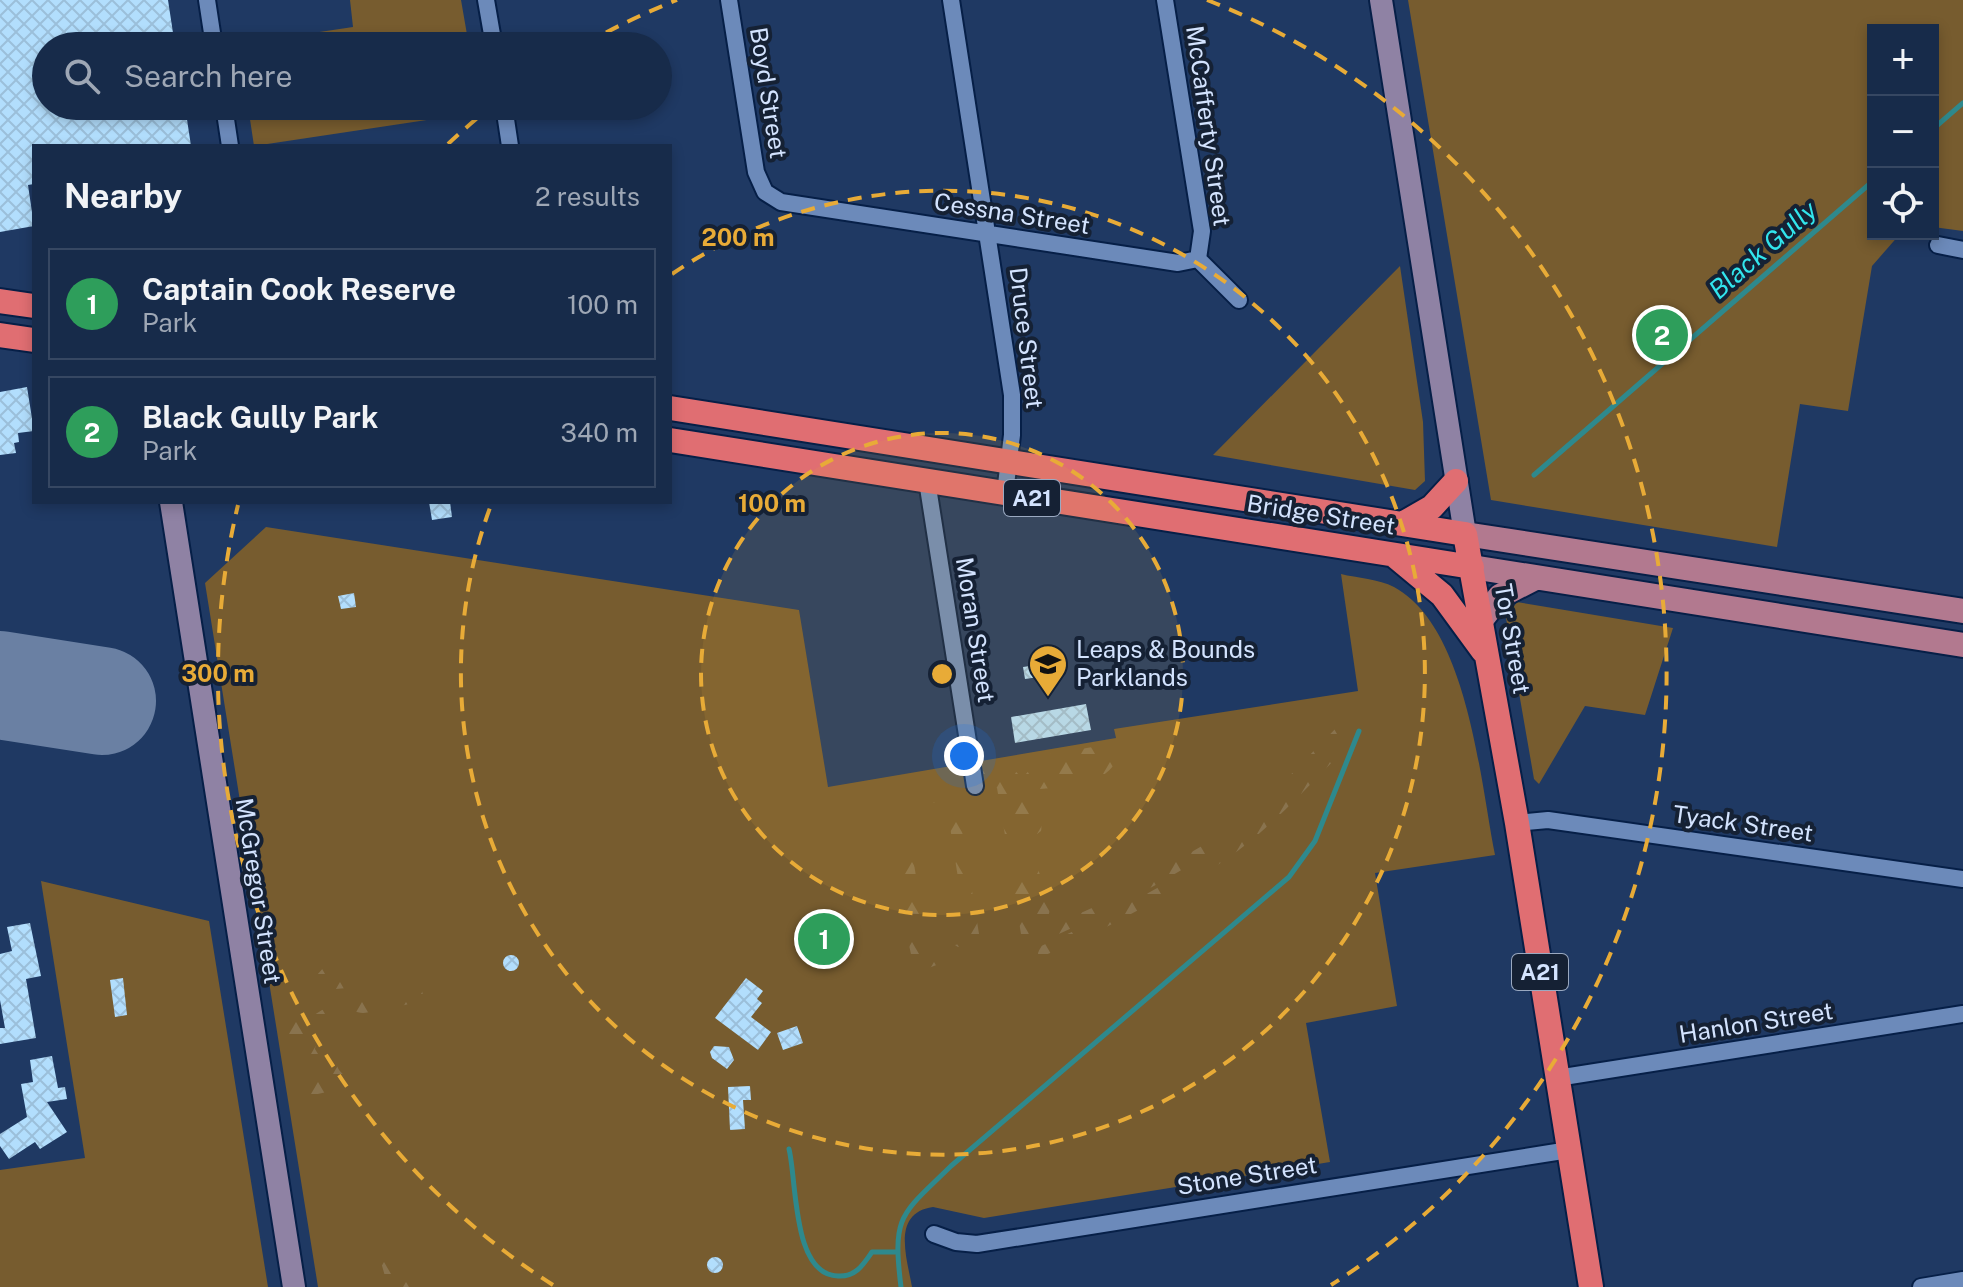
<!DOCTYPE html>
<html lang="en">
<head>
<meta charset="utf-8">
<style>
	:root { --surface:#172b4a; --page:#203351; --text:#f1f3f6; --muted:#9ea7b5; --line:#364762; --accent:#d6ab8b }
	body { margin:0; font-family:"Public Sans",sans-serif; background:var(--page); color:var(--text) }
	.controls { position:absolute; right:24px; top:24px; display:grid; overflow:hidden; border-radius:0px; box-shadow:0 4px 12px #0003 }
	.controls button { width:72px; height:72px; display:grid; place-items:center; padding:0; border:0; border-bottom:2px solid var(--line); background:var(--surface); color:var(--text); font:40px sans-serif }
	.you { position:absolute; left:964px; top:756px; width:28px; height:28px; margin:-20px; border:6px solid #fff; border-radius:50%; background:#1a73e8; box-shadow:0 0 0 12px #1a73e833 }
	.badge { display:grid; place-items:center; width:52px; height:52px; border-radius:50%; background:var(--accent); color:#fff; font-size:26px; font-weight:700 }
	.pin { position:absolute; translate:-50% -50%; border:4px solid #fff; box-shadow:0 2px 8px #0006 }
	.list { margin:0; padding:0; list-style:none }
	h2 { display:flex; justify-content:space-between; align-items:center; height:104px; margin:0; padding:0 32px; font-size:34px }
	h2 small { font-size:26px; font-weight:400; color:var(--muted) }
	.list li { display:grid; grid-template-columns:52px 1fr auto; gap:24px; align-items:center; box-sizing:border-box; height:112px; margin:0 16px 16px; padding:0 16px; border:2px solid var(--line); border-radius:0px }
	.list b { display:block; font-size:30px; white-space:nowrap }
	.list p { margin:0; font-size:26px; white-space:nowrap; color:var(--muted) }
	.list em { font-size:26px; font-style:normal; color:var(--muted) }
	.icon { flex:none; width:44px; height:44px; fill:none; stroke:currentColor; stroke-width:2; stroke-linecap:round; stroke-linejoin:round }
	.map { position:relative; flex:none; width:1963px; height:1287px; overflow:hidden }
	.search { position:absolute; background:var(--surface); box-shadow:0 4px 12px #0003; left:32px; top:32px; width:640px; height:88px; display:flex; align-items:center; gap:20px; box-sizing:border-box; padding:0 28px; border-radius:44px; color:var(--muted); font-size:30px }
	.panel { position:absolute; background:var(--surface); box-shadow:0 4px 12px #0003; left:32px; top:144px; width:640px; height:360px; border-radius:0px }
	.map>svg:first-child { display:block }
	.green { fill:#775c2f }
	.forest { fill:url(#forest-firs) }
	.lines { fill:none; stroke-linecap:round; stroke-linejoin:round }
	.stream { stroke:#2e898d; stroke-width:5 }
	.runway { stroke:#6a80a3; stroke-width:108 }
	.building { fill:url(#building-cross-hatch) }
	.street-casing { stroke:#061f47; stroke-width:20 }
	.secondary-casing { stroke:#061f47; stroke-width:26 }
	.primary-casing { stroke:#061f47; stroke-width:28 }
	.highway-casing { stroke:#061f47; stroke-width:28 }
	.street { stroke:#6c8aba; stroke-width:16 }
	.secondary { stroke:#8f82a4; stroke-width:22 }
	.primary { stroke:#b2798f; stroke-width:24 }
	.highway { stroke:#e06e72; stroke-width:24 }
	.ring { fill:none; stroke:#e8ab37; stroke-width:4; stroke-dasharray:14 10 }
	.labels { text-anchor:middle; stroke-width:8; stroke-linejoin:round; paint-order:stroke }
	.shield { fill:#152134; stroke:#9aa9c1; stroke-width:2 }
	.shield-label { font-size:22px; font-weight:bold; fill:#d3e3fe }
	.street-label { font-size:24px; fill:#d3e3fe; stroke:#152134 }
	.poi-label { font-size:24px; fill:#d3e3fe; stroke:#152134; text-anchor:start }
	.water-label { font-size:26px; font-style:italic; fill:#32e5ed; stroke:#152134 }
	.centre { fill:#e8ab37; stroke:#152134; stroke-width:4 }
	.ring-label { font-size:24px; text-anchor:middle; font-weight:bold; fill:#e8ab37; stroke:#152134; stroke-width:8; stroke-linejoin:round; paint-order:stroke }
</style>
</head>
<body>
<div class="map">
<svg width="1963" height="1287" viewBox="0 0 1963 1287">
	<defs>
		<pattern id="forest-firs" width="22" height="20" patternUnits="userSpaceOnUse" patternTransform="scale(2)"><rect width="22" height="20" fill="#775c2f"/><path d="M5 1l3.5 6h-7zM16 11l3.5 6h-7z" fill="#89734e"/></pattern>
		<pattern id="building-cross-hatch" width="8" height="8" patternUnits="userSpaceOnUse" patternTransform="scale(2)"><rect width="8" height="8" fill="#b2defd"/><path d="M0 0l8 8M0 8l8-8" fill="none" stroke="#9bbfda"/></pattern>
	</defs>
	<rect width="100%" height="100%" fill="#1f3963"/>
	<path class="green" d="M350 0H461L469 46H239V44L353 27Z
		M1408 0H1963V231L1933 227V30H1873V234H1900L1872 266 1848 411 1800 404 1777 547 1491 500Z
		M248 106H479L480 112 254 146Z
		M1400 266 1423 422 1425 481 1415 490 1213 455Z
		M266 527 799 610 828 787 1116 738 1114 729 1358 691 1341 574C1357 578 1379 579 1394 587 1468 627 1480 780 1495 855L1375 873 1397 1006 1306 1023 1330 1162 984 1218 933 1207C891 1213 907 1258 912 1287H318L205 583Z
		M1517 602 1673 628 1645 715 1585 706 1539 784 1534 779 1506 618Z
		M41 881 209 921 268 1287H0V1170L85 1158Z"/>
	<path class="forest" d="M1341 723 1346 726 1272 802 1268 798Z
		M1340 740 1346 744 1345 749C1304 790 1265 835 1216 866L1211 858 1256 824Z
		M1105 745 1114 750 1117 757C1110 787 1055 787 1030 790 1029 806 1044 816 1041 831L1029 840 1013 835 1006 841 997 788 985 789 982 771 1011 766 1018 774 1025 775 1044 755Z
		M968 795 971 797 957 799 980 940 993 938 991 941 958 947 955 945 968 942 946 801 932 803 935 800Z
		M1221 835 1225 840 1221 846C1163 882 1101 917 1038 943L1031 941 1034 934 1103 903Z
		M911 846 928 949 941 947 945 958 957 964 956 970 951 974 945 965 939 964 926 969 916 965 912 959 898 893 905 874 900 856Z
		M1034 853C1036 859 1037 866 1039 872 1047 898 1063 916 1029 932L1027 948 1008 947 1009 936 1021 934 1009 861Z
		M1175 878H1184L1180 887C1135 912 1091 937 1043 956L1038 954 1039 947 1109 915Z
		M325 966 337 978 370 975 377 979 378 985 315 991 307 988 314 984 317 975Z
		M422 991 424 999C418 1003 374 1012 363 1013 356 1013 350 1009 345 1006V1003Z
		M322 1010 328 1009 333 1016 328 1023 335 1029 329 1037 316 1044 315 1049 318 1054H323L324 1059 333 1058 339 1070 349 1081V1089L343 1097 331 1091 309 1096 293 1093 306 1082 312 1068C307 1060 296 1062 292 1053L296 1047 285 1042 282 1024 287 1014 300 1011 311 1017Z
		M388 1252 391 1253V1264L411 1282V1287H388L381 1262Z"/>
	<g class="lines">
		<path class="stream" d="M1933 129 1963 103
			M1534 475 1873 181
			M789 1149C797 1181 792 1275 838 1276 856 1277 863 1265 872 1252H897
			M901 1287C892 1214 901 1215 951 1166L1289 877 1315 841 1359 731"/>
		<path class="runway" d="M0 685 102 701"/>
	</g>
	<path class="building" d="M0 0H168L175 46H46V106H185L191 146H34V184L28 185 34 226 0 232Z
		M27 387 34 431 18 433 19 442 14 443 16 453 0 455V392Z
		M429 502H450L452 517 432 520Z
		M354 593 356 607 341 609 338 596Z
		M1037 665 1039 677 1025 679 1023 667Z
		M1086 704 1091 730 1015 743 1011 717Z
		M30 923 41 976 26 979 36 1038 0 1044V1028H5L0 1000V954L12 951 7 927Z
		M503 963a8 8 0 1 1 16 0a8 8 0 1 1-16 0Z
		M123 978 127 1015 115 1017 110 980Z
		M746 978 763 991 757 999 762 1003 751 1017 771 1032 758 1050 715 1018Z
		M797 1026 803 1043 783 1050 777 1033Z
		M714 1046 729 1047 734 1060 727 1069 712 1058 710 1052Z
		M52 1056 58 1088 65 1087 67 1099 47 1102 67 1132 40 1149 35 1142 9 1159 0 1146V1134L27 1117 21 1084 33 1082 30 1060Z
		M750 1086 751 1100H743L745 1129 730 1130 728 1087Z
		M707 1265a8 8 0 1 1 16 0a8 8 0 1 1-16 0Z"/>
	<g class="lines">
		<defs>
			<path id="street" d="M207 0 214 46
				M486 0 494 46
				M729 0 756 172 765 192 781 202 1178 263 1198 259
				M951 0 1012 395V435L1005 493
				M1165 0 1202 231 1198 259
				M224 106 230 146
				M504 106 510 146
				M1938 245 1963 250
				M1198 259 1239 300
				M927 481 975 786
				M1517 823 1548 820 1963 879
				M1557 1078 1963 1014
				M934 1234 956 1242 977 1244 1569 1150
				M1921 1287 1963 1280"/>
			<path id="secondary" d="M1381 0 1465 534
				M171 502 294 1287"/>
			<path id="primary" d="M1465 534 1963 611
				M1472 567 1963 645
				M1481 620 1500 596 1535 578"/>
			<path id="highway" d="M0 301 34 306
				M0 335 34 340
				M670 408 1465 534 1517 823 1591 1287
				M670 440 1472 567
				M1404 523 1432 507 1456 481
				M1395 556 1442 595 1483 651"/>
		</defs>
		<use href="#street" class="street-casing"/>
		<use href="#secondary" class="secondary-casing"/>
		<use href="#primary" class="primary-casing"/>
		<use href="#highway" class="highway-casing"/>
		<use href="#street" class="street"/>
		<use href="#secondary" class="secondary"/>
		<use href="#primary" class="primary"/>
		<use href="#highway" class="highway"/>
	</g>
	<circle cx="942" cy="674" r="241" fill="#e8ab37" fill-opacity=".12"/>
	<g class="ring">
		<circle cx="942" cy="674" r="241"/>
		<path d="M672 274A482 482 0 1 1 491 505"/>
		<path d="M553 1285A724 724 0 0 1 238 505M448 144A724 724 0 0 1 491 107M585 44A724 724 0 0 1 677 0M1207 0A724 724 0 0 1 1331 1285"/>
	</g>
	<defs>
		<symbol id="school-pin" viewBox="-11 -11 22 30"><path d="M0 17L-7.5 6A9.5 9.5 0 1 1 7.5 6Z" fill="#e8ab37" stroke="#152134"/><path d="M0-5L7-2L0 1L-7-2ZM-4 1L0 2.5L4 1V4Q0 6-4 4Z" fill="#111"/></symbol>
	</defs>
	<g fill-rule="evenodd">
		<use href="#school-pin" x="1026" y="642" width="44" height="60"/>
	</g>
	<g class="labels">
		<g class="shield">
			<rect x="1004" y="480" width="56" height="36" rx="6"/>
			<rect x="1512" y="954" width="56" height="36" rx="6"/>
		</g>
		<g class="shield-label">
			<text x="1032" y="506">A21</text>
			<text x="1540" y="980">A21</text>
		</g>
		<g class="street-label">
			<text transform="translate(768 93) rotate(81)" y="8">Boyd Street</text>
			<text transform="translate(1208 126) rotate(82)" y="8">McCafferty Street</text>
			<text transform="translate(1012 214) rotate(9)" y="8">Cessna Street</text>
			<text transform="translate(1026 338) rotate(83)" y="8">Druce Street</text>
			<text transform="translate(1321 515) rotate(9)" y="8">Bridge Street</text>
			<text transform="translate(975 630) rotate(81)" y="8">Moran Street</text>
			<text transform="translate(1512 639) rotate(80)" y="8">Tor Street</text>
			<text transform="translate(1743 824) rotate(8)" y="8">Tyack Street</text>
			<text transform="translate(258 891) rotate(81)" y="8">McGregor Street</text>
			<text transform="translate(1756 1023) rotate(-9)" y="8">Hanlon Street</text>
			<text transform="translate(1247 1176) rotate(-9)" y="8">Stone Street</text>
		</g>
		<g class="poi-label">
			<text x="1076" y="658">Leaps &amp; Bounds<tspan x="1076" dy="28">Parklands</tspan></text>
		</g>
		<g class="water-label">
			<text transform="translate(1763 250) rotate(-41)" y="9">Black Gully</text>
		</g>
	</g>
	<circle cx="942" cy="674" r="12" class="centre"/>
	<g class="ring-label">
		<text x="738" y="246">200 m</text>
		<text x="772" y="512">100 m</text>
		<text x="218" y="682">300 m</text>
	</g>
</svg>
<div class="controls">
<button>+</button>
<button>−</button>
<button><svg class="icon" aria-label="locate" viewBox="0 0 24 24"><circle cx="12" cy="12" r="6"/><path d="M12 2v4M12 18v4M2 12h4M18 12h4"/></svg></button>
</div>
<div class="you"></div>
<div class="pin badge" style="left:824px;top:939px;background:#2e9e5b">1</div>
<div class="pin badge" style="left:1662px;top:335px;background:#2e9e5b">2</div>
<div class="search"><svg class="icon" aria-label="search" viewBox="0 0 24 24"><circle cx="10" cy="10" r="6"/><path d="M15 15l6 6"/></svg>Search here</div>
<section class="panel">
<h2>Nearby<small>2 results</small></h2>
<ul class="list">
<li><span class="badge" style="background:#2e9e5b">1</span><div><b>Captain Cook Reserve</b><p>Park</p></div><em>100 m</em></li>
<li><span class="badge" style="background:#2e9e5b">2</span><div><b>Black Gully Park</b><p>Park</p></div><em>340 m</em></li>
</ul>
</section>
</div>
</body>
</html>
